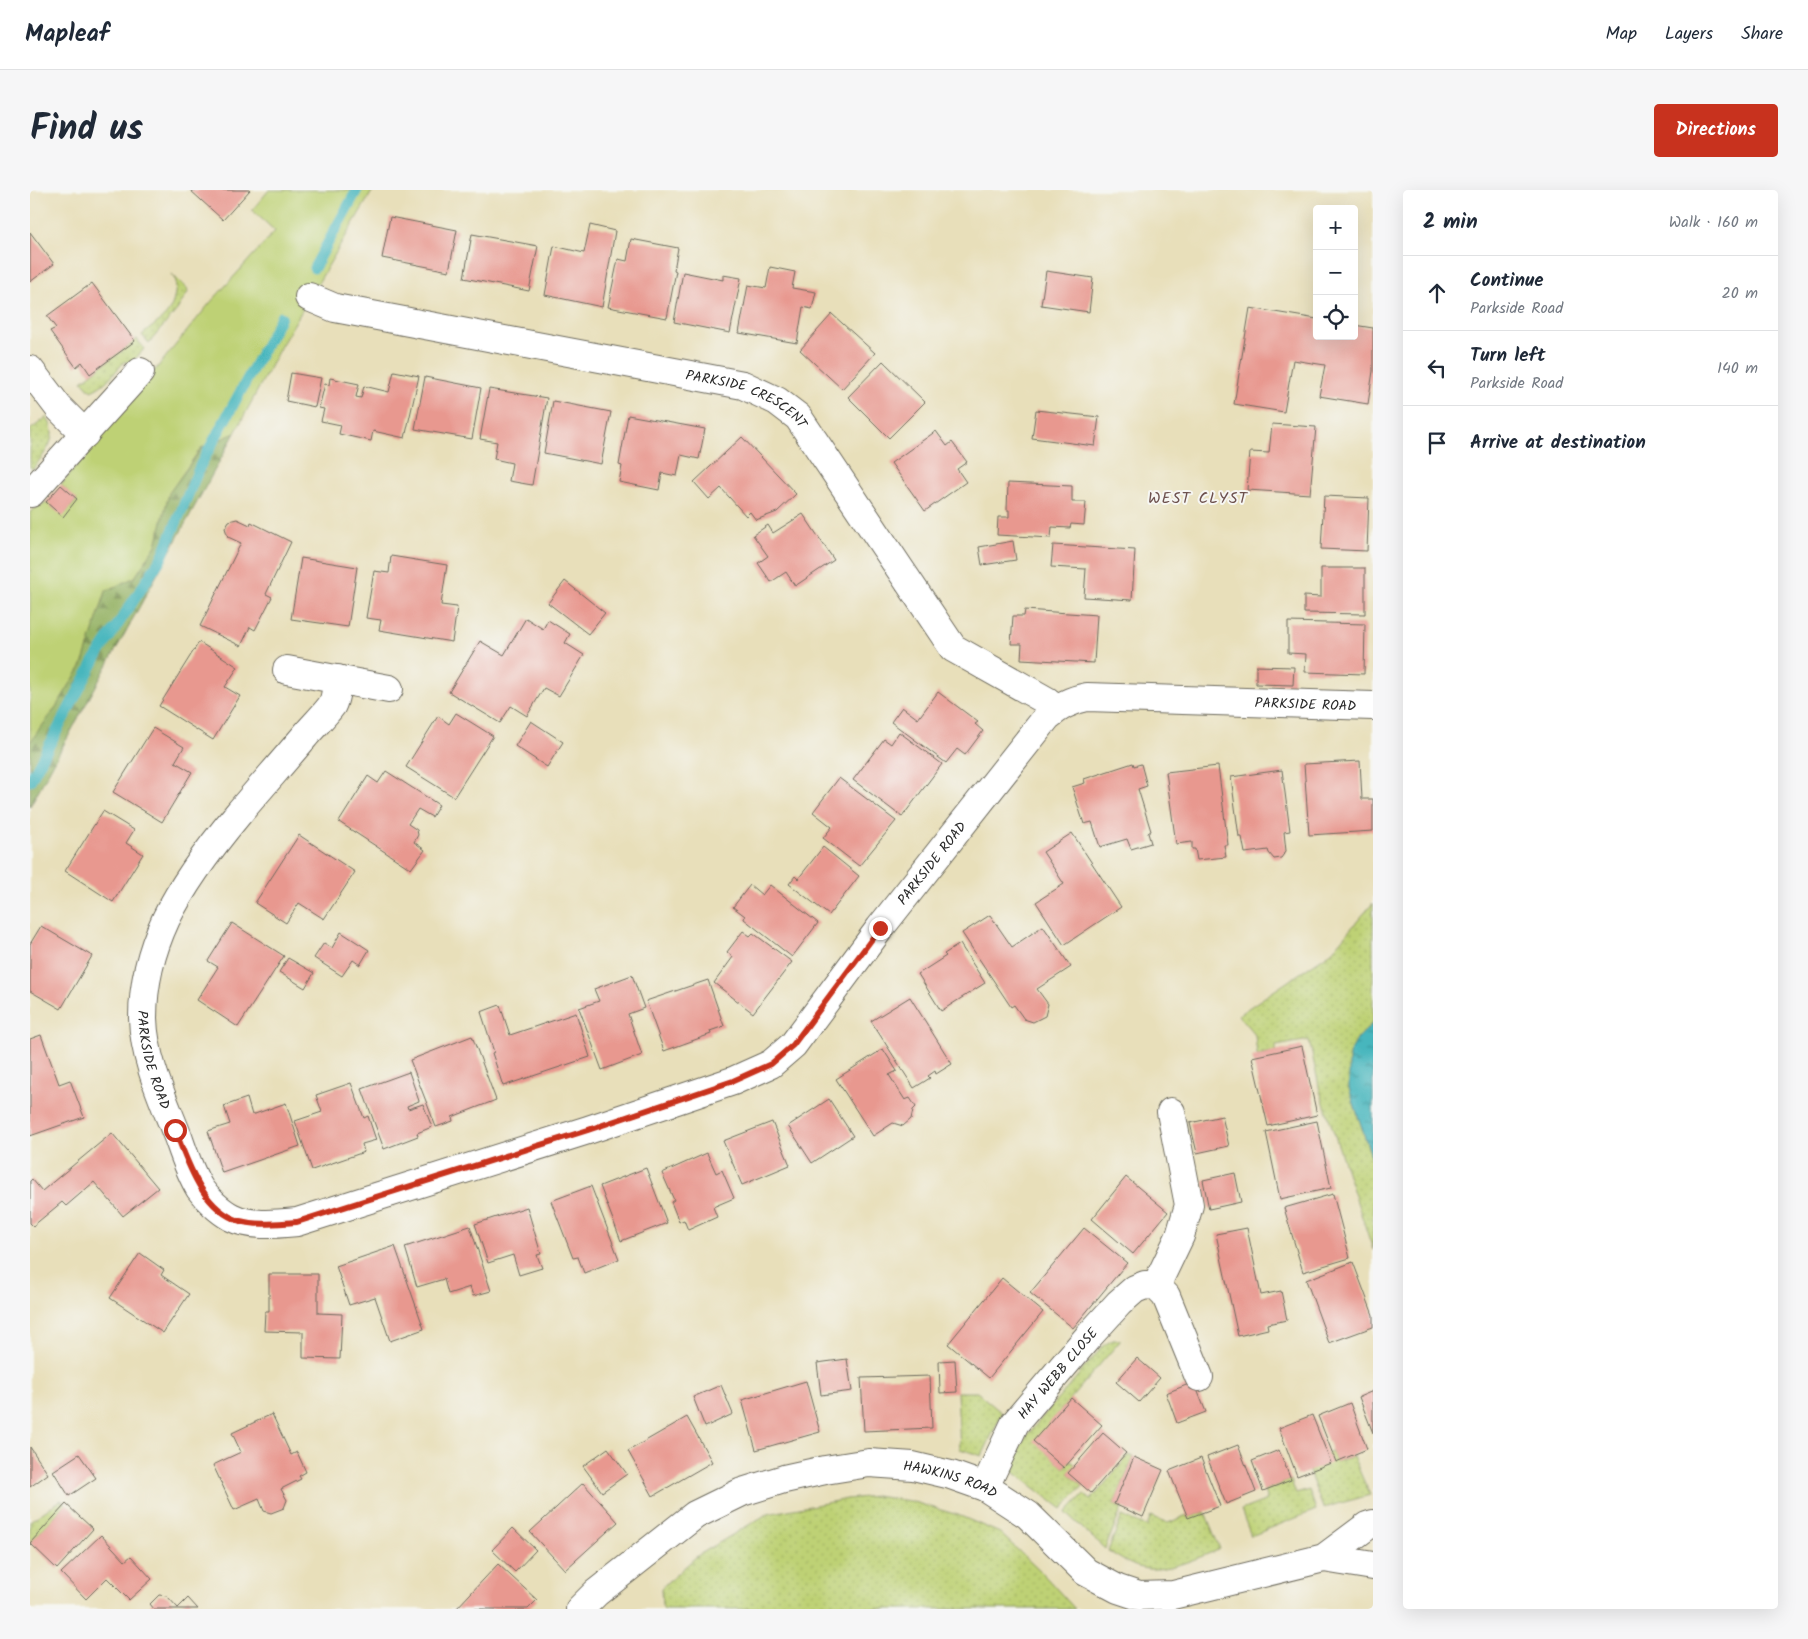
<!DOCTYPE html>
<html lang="en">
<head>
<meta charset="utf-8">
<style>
	:root { --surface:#fff; --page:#f6f6f7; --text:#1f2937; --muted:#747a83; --line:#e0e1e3; --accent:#c8321e }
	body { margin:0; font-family:Kalam,sans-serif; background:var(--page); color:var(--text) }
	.controls { position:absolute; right:15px; top:15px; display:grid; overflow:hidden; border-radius:5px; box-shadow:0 5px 20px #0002 }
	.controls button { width:45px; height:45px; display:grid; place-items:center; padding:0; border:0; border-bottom:1px solid var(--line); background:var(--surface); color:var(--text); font:25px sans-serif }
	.stop { position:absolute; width:15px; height:15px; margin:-11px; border:4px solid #c8321e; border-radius:50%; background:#fff }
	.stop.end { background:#c8321e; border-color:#fff; box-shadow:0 1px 5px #0008 }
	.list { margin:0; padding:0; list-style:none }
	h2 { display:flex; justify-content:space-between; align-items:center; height:65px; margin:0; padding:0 20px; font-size:21px }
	h2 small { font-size:16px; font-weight:400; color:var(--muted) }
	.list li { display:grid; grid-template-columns:32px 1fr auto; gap:15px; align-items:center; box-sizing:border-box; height:75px; padding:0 20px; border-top:1px solid var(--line) }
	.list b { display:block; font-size:19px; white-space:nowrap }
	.list p { margin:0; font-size:16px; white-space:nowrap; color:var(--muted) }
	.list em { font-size:16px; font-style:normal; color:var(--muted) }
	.icon { flex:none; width:28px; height:28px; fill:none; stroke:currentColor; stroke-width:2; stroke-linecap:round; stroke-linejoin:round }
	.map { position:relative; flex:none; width:1343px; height:1419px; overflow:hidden; border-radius:5px }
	header { display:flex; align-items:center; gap:30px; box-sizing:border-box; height:70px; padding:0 25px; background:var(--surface); border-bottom:1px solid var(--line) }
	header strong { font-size:24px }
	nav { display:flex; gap:28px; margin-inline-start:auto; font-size:18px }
	.intro { display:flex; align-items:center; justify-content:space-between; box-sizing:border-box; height:120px; padding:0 30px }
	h1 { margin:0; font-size:35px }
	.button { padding:12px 22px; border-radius:5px; background:var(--accent); color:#fff; font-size:18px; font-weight:700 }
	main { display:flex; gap:30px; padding:0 30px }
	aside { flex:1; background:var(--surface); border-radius:5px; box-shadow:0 5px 20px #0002 }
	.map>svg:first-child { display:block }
	.grass { fill:url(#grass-dots); stroke:#747e50 }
	.forest { fill:url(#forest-firs); stroke:#606f48 }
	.park { fill:#bed175; stroke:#747e50 }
	.water { fill:url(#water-ripples); stroke:#397074 }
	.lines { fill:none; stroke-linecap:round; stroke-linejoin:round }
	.stream { stroke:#47b6bd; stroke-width:11 }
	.building { fill:#e8988f }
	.minor-casing { stroke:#6d6a5d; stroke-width:30 }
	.minor { stroke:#fff; stroke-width:28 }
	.route { stroke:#c8321e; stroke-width:6 }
	.labels { text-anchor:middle; stroke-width:4; stroke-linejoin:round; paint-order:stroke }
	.street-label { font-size:14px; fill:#2b2b2b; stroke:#f6f6f2 }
	.quarter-label { font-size:16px; letter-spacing:1px; fill:#6d514e; stroke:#f6f6f2 }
</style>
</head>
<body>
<header>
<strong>Mapleaf</strong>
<nav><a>Map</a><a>Layers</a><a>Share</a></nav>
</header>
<div class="intro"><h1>Find us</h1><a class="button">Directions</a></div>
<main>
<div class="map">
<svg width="1343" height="1419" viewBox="0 0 1343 1419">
	<defs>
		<pattern id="grass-dots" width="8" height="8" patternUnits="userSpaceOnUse" patternTransform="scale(1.25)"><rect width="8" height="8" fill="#bed175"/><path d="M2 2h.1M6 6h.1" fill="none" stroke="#a3b465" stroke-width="1.8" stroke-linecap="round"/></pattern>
		<pattern id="forest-firs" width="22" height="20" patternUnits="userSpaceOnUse" patternTransform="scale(1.25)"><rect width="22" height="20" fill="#96b366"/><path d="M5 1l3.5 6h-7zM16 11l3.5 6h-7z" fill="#7b9254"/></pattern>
		<pattern id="water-ripples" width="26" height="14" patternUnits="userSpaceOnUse" patternTransform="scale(1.25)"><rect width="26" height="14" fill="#47b6bd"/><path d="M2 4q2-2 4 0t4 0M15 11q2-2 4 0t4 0" fill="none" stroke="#3b949a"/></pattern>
	</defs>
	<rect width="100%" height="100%" fill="#f6f6f2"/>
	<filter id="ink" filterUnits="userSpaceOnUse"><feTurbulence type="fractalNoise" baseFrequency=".02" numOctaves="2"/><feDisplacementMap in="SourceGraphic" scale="10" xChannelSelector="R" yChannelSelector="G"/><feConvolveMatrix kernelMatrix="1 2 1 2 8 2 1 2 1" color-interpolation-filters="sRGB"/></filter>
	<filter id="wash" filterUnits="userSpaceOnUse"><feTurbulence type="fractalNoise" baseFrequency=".0096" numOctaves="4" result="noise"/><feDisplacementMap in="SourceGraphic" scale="20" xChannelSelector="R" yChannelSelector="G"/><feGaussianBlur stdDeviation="1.12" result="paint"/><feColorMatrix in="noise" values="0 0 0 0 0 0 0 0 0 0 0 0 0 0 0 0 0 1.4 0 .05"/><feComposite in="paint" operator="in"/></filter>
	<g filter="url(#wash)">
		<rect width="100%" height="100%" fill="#e8dfba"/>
		<path class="grass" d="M141 84 157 98 158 102 147 120 119 153 112 145C135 126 145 123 146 91Z
			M107 149 114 159 100 175 95 171C85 182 75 196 61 201L52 191Z
			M17 227C30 249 15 262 3 279L0 277V240Z
			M1343 713V833L1340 835 1319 898 1343 972V1060L1290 901 1279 850 1246 856V861L1227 865 1225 845 1208 825 1300 763Z
			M1083 1150H1091L1004 1251 1034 1278 1041 1271 1046 1275 1038 1283 1053 1296 1032 1319 981 1280 990 1257 998 1244 1074 1155Z
			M927 1202H947L972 1223 952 1266 930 1259Z
			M1302 1261 1306 1272 1323 1266 1340 1305 1293 1318 1279 1282 1297 1263Z
			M1099 1265 1104 1267 1084 1314 1092 1318 1075 1359 1036 1323 1054 1304 1061 1310Z
			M1261 1290 1266 1304 1279 1300 1286 1320 1221 1346 1211 1320 1237 1310 1234 1301Z
			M845 1306 880 1311 928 1325 970 1343 1015 1386 1045 1419H634L632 1415 631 1398 667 1366 737 1324 817 1309Z
			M31 1310 36 1314 0 1353V1331Z
			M1175 1322 1190 1359C1170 1367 1140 1381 1118 1379 1103 1378 1090 1368 1078 1361L1092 1326 1117 1337 1121 1326 1138 1333 1157 1325 1158 1328Z"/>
		<path class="forest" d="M205 243 188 274 0 616V552L24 520 52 475 76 401 105 387 126 355 139 303 172 258Z"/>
		<path class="park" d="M239 0H343L251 156 205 243 171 258 139 303 126 355 105 387 76 401 52 475 24 520 0 552V322L16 312 33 326 47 310 31 295 180 113 245 41 222 20Z"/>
		<path class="water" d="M1343 833V972L1319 898V864L1328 848Z"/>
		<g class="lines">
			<path class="stream" d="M284 78 327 0
				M0 591 66 468 132 367 170 276 251 127"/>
		</g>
		<g id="blocks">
			<path class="building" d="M160 0H220L193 30Z
				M360 27 427 40 419 81 352 68Z
				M560 35 585 41 572 117 515 105 524 56 554 63Z
				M0 42 24 74 0 92Z
				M442 44 508 56 499 101 434 88Z
				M601 49 648 58 644 80 646 81 637 128 578 117 588 69 597 71Z
				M740 77 765 82 762 98 786 102 782 119 773 117 767 153 709 143 718 95 736 98Z
				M1016 81 1063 88 1059 122 1011 115Z
				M653 82 693 90V85L711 88 700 143 644 132Z
				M62 93 105 151 60 184 52 172 46 177 20 141 26 138 17 126Z
				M1220 118 1287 129V146H1324V135L1343 138V181L1338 214 1289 206 1295 175 1263 170 1254 222 1204 214Z
				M802 124 845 163 812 199 770 160Z
				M853 171 895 212 859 248 818 207Z
				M364 181 389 186 375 248 343 241 341 251 309 244 311 235 291 231 294 219 289 218 295 194 299 195 300 188 329 194 326 207 331 208 334 196 359 202Z
				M261 183 291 188 285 217 256 211Z
				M395 187 451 198 442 249 385 239Z
				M459 199 517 208 502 295 479 291 482 273 464 269 467 252 450 249Z
				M523 211 581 222 571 274 514 263Z
				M1006 220 1069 227 1065 256 1002 248Z
				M598 225 675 239 669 269 651 265 647 286 632 283 629 300 589 292 592 276 589 275Z
				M1242 234 1286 237 1280 304 1217 300 1220 262 1239 263Z
				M906 241 917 256 922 252 937 272 927 279 936 292 895 321 861 273Z
				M712 247 766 304 747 322 726 330 720 322 716 326 691 298 679 309 664 292Z
				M978 293 1042 296V312H1056L1054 335 1041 334 1040 338 1022 337 1021 348 967 345 968 327H979V320H977Z
				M31 295 47 309 33 327 16 312Z
				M1294 306 1339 308 1337 361 1291 359Z
				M773 324 804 370 765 396 756 382 741 392 728 373 738 366 723 345 738 335 743 343Z
				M207 329 220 335 221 332 261 352 236 404 242 407 225 440 220 437 211 456 170 436 211 353 198 347 195 338 199 331Z
				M983 351 986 370 952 375 949 357Z
				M1023 355 1105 360 1102 410 1054 407 1056 379 1021 377Z
				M361 366 417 375 411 415 427 417 422 452 349 440 351 430 336 428 344 381 359 383Z
				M271 368 327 377 318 437 261 429Z
				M1291 378H1335V424L1274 423V406L1291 407Z
				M535 391 575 423 558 444 518 413Z
				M995 420 1067 425 1064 473 991 469 992 454H981L983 426H994Z
				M496 428 513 439 518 430 540 444 535 453 554 465 529 506 514 498 497 526 481 516 470 533 419 502 450 451 474 465Z
				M1258 432 1335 434 1334 484 1275 482 1276 464 1258 463Z
				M169 452 208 477 195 497 210 506 183 550 129 516Z
				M1226 476 1264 477 1263 495 1226 494Z
				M908 502 948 532 945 534 953 541 935 565 927 559 916 573 861 532 872 517 888 529Z
				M426 523 463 546 424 607 376 577 408 526 419 534Z
				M501 531 533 552 517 577 485 556Z
				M123 538 154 557 145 572 162 582 132 632 83 602Z
				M869 542 912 574 872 627 823 590 854 549 861 554Z
				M1330 571 1332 609H1343V641L1279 645 1274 574Z
				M1103 573 1104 576 1111 574 1117 596 1108 599 1121 641 1118 643 1121 653 1101 659 1097 649 1070 657 1062 632 1054 634 1042 597 1055 593 1054 589Z
				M1188 576 1198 655H1194L1196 667 1167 670 1165 659H1162V652L1146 654 1136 582Z
				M1252 580 1260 641 1254 642 1256 661 1251 668 1244 669 1239 663 1238 660 1215 663 1212 647H1209L1201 587Z
				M356 581 409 615 402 627 388 619 378 634 387 640 388 645 384 652 395 660 381 679 309 632 338 586 348 593Z
				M809 588 866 631 829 676 793 648 802 637 783 622Z
				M73 621 104 640 96 653 113 664 83 712 35 681Z
				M1042 643 1091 717 1034 755 1006 712 1034 694 1013 662Z
				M269 645 325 682 294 729 269 713 256 733 225 713Z
				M793 657 829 686 799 725 759 694 765 686 768 689Z
				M720 695 732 705 740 695 788 733 762 767 714 729 715 726 703 717Z
				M960 725 982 757 1013 736 1041 777 1007 799 1018 814 1015 826 1003 832 994 829 984 815 981 817 932 743Z
				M202 733 254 766 208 837 167 810 188 777 178 771Z
				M11 736 62 766 31 819 0 801V754Z
				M713 741 720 746 723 743 762 772 723 823 684 793 703 767 697 762Z
				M311 742 339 760 330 775 323 770 312 786 284 768 294 753 302 758Z
				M930 754 955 793 911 821 888 784 916 766 914 764Z
				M258 768 284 783 275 798 249 782Z
				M602 785 614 818 598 824 612 865 572 880 549 818 569 811 564 799Z
				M678 790 694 836 680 841 681 844 634 861 616 811Z
				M880 807 922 874 906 884 905 881 898 886 900 888 884 898 841 831Z
				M470 815 480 845 546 823 560 867 473 896 462 863 464 862 451 822Z
				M11 845 29 894 40 890 54 927 0 946V849Z
				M442 846 466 910 422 927 423 931 406 937 380 870Z
				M1272 856 1287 925 1238 936 1222 867Z
				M853 859 867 881 859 885 875 910 880 908 886 917 883 920 881 929 873 936 863 933 843 946 806 889Z
				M379 882 389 911 377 916 378 919 393 914 402 937 387 943 388 946 354 959 332 899Z
				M321 893 334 928 338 926 346 950 332 954 334 962 282 980 265 931 292 922 286 905Z
				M217 908 222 925 256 913 270 956 192 983 178 941 200 934 194 916Z
				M799 909 823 946 782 973 758 936Z
				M1192 926 1199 956 1167 963 1160 933Z
				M1287 931 1301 998 1250 1009 1236 942Z
				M742 932 760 975 712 995 693 951Z
				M82 943 128 998 93 1026 64 992 36 1016 32 1012 3 1036 0 1033V991L2 989 12 1001Z
				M677 963 686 983 692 980 704 1008 683 1017 687 1027 658 1040 654 1030 649 1032 641 1012 644 1010 632 983Z
				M616 978 637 1033 591 1051 570 996Z
				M1205 983 1211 1012 1179 1019 1173 990Z
				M1096 987 1138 1022 1103 1064 1062 1029Z
				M561 996 589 1069 554 1083 548 1067 543 1068 521 1011Z
				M1303 1004 1320 1068 1273 1082 1254 1018Z
				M497 1017 511 1064 507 1065 512 1078 489 1085 483 1065 458 1073 445 1034Z
				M440 1036 461 1101 443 1106 440 1097 418 1104 414 1089 387 1097 375 1057Z
				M1054 1038 1097 1073 1043 1138 1000 1103Z
				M1217 1038 1231 1105 1251 1101 1257 1130 1237 1134 1238 1139 1208 1146 1186 1044Z
				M365 1056 394 1139 360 1151 345 1107 319 1115 306 1076Z
				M110 1063 134 1080 131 1085 159 1104 133 1143 80 1108Z
				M1323 1072 1343 1125V1137L1299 1153 1276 1090Z
				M239 1084H288V1123L312 1124 310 1169 273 1168V1142L234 1141 235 1121H239Z
				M972 1088 1013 1122 959 1188 918 1154Z
				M1107 1168 1130 1188 1109 1212 1086 1192Z
				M817 1169 822 1201 791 1205 787 1173Z
				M925 1170 927 1202 910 1203 909 1171Z
				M900 1186 902 1238 834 1241 831 1188Z
				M776 1191 790 1242 726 1260 712 1210Z
				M1164 1192 1176 1222 1147 1233 1136 1203Z
				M691 1195 703 1224 675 1237 663 1207Z
				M1343 1201V1243L1329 1207Z
				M1041 1208 1072 1235 1034 1278 1003 1251Z
				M1320 1213 1337 1259 1306 1272 1288 1226Z
				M242 1224 261 1265 267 1262 276 1282 269 1286 271 1289 251 1299 257 1310 254 1318 241 1323 234 1321 229 1309 204 1320 183 1275 211 1262 202 1243Z
				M1282 1225 1301 1273 1267 1286 1249 1238Z
				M657 1227 682 1272 623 1306 598 1261Z
				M1073 1243 1096 1263 1061 1303 1038 1283Z
				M1208 1255 1226 1302 1196 1314 1177 1267Z
				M0 1257 18 1284 0 1297Z
				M578 1258 597 1284 572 1302 553 1276Z
				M1249 1260 1261 1290 1233 1301 1222 1271Z
				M49 1264 66 1288 39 1306 23 1281Z
				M1104 1267 1133 1280 1113 1327 1084 1314Z
				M1171 1268 1190 1316 1158 1328 1139 1281Z
				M553 1293 588 1332 535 1380 500 1342Z
				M36 1314 63 1339 27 1379 0 1353Z
				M483 1338 506 1360 485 1382 462 1360Z
				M71 1345 95 1371 101 1366 122 1389 99 1410 77 1388 56 1409 31 1383Z
				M468 1374 507 1410 498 1419H426Z
				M129 1405 137 1406 148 1418 158 1408 168 1419H124L120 1414Z"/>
		</g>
	</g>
	<g filter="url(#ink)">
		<use href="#blocks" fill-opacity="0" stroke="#6d6a5d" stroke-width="1"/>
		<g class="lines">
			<defs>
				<g id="minor">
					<path id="s1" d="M279 107 305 118 713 195 747 211 768 227 923 458 1017 511 1026 518"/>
					<path d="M0 180 29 218 55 244"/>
					<path d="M1 303 110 182"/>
					<path d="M257 480 359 499"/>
					<path id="s2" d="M308 489C306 497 306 508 302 515 294 526 283 536 275 546 253 572 230 598 208 624 183 654 153 694 136 729 121 761 113 793 113 828 114 869 133 909 148 947 154 964 160 983 170 999 177 1009 190 1021 201 1027 220 1037 246 1034 267 1032L558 940 703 891 741 874 763 855 850 738 1017 527C1029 516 1041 510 1057 507L1343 516"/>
					<path d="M1126 1096 1150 1046 1159 1015 1141 922"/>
					<path id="s3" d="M955 1297 985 1233 1058 1147 1089 1113 1105 1099 1115 1095 1126 1096 1136 1106 1169 1187"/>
					<path d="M1294 1368 1343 1376"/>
					<path id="s4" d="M550 1419 566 1403 665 1325 712 1302 754 1289 795 1280 839 1273 883 1276 921 1285 955 1297 998 1325 1056 1382 1088 1399 1109 1406 1143 1405 1294 1368 1337 1336 1343 1334"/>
				</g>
			</defs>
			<use href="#minor" class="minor-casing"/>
			<use href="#minor" class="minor"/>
		</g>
	</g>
	<g class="lines" filter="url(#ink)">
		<path class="route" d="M145 940C158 973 172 1019 210 1031 228 1036 249 1033 267 1032L558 940 703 891 741 874 763 855 850 738"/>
	</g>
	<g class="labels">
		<g class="street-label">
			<text dy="5" stroke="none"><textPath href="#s1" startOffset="452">PARKSIDE CRESCENT</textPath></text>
			<text dy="5" stroke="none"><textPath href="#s2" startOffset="1899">PARKSIDE ROAD</textPath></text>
			<text dy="5" stroke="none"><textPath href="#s2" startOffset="1449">PARKSIDE ROAD</textPath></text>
			<text dy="5" stroke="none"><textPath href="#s2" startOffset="444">PARKSIDE ROAD</textPath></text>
			<text dy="5" stroke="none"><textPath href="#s3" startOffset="136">HAY WEBB CLOSE</textPath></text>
			<text dy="5" stroke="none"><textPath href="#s4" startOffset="415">HAWKINS ROAD</textPath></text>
		</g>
		<g class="quarter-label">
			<text x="1168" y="313">WEST CLYST</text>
		</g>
	</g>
</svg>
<div class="controls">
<button>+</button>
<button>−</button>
<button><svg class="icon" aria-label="locate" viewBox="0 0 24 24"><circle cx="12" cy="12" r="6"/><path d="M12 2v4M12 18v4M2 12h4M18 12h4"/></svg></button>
</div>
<div class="stop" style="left:145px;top:940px"></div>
<div class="stop end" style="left:850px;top:738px"></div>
</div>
<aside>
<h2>2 min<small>Walk · 160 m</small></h2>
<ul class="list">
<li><svg class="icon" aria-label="ahead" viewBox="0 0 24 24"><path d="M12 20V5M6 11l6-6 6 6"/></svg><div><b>Continue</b><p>Parkside Road</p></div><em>20 m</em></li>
<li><svg class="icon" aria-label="left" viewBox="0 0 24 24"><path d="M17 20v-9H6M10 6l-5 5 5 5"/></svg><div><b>Turn left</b><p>Parkside Road</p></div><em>140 m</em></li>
<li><svg class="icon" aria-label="arrive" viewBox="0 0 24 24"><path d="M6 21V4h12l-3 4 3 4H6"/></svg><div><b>Arrive at destination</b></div></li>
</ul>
</aside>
</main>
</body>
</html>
